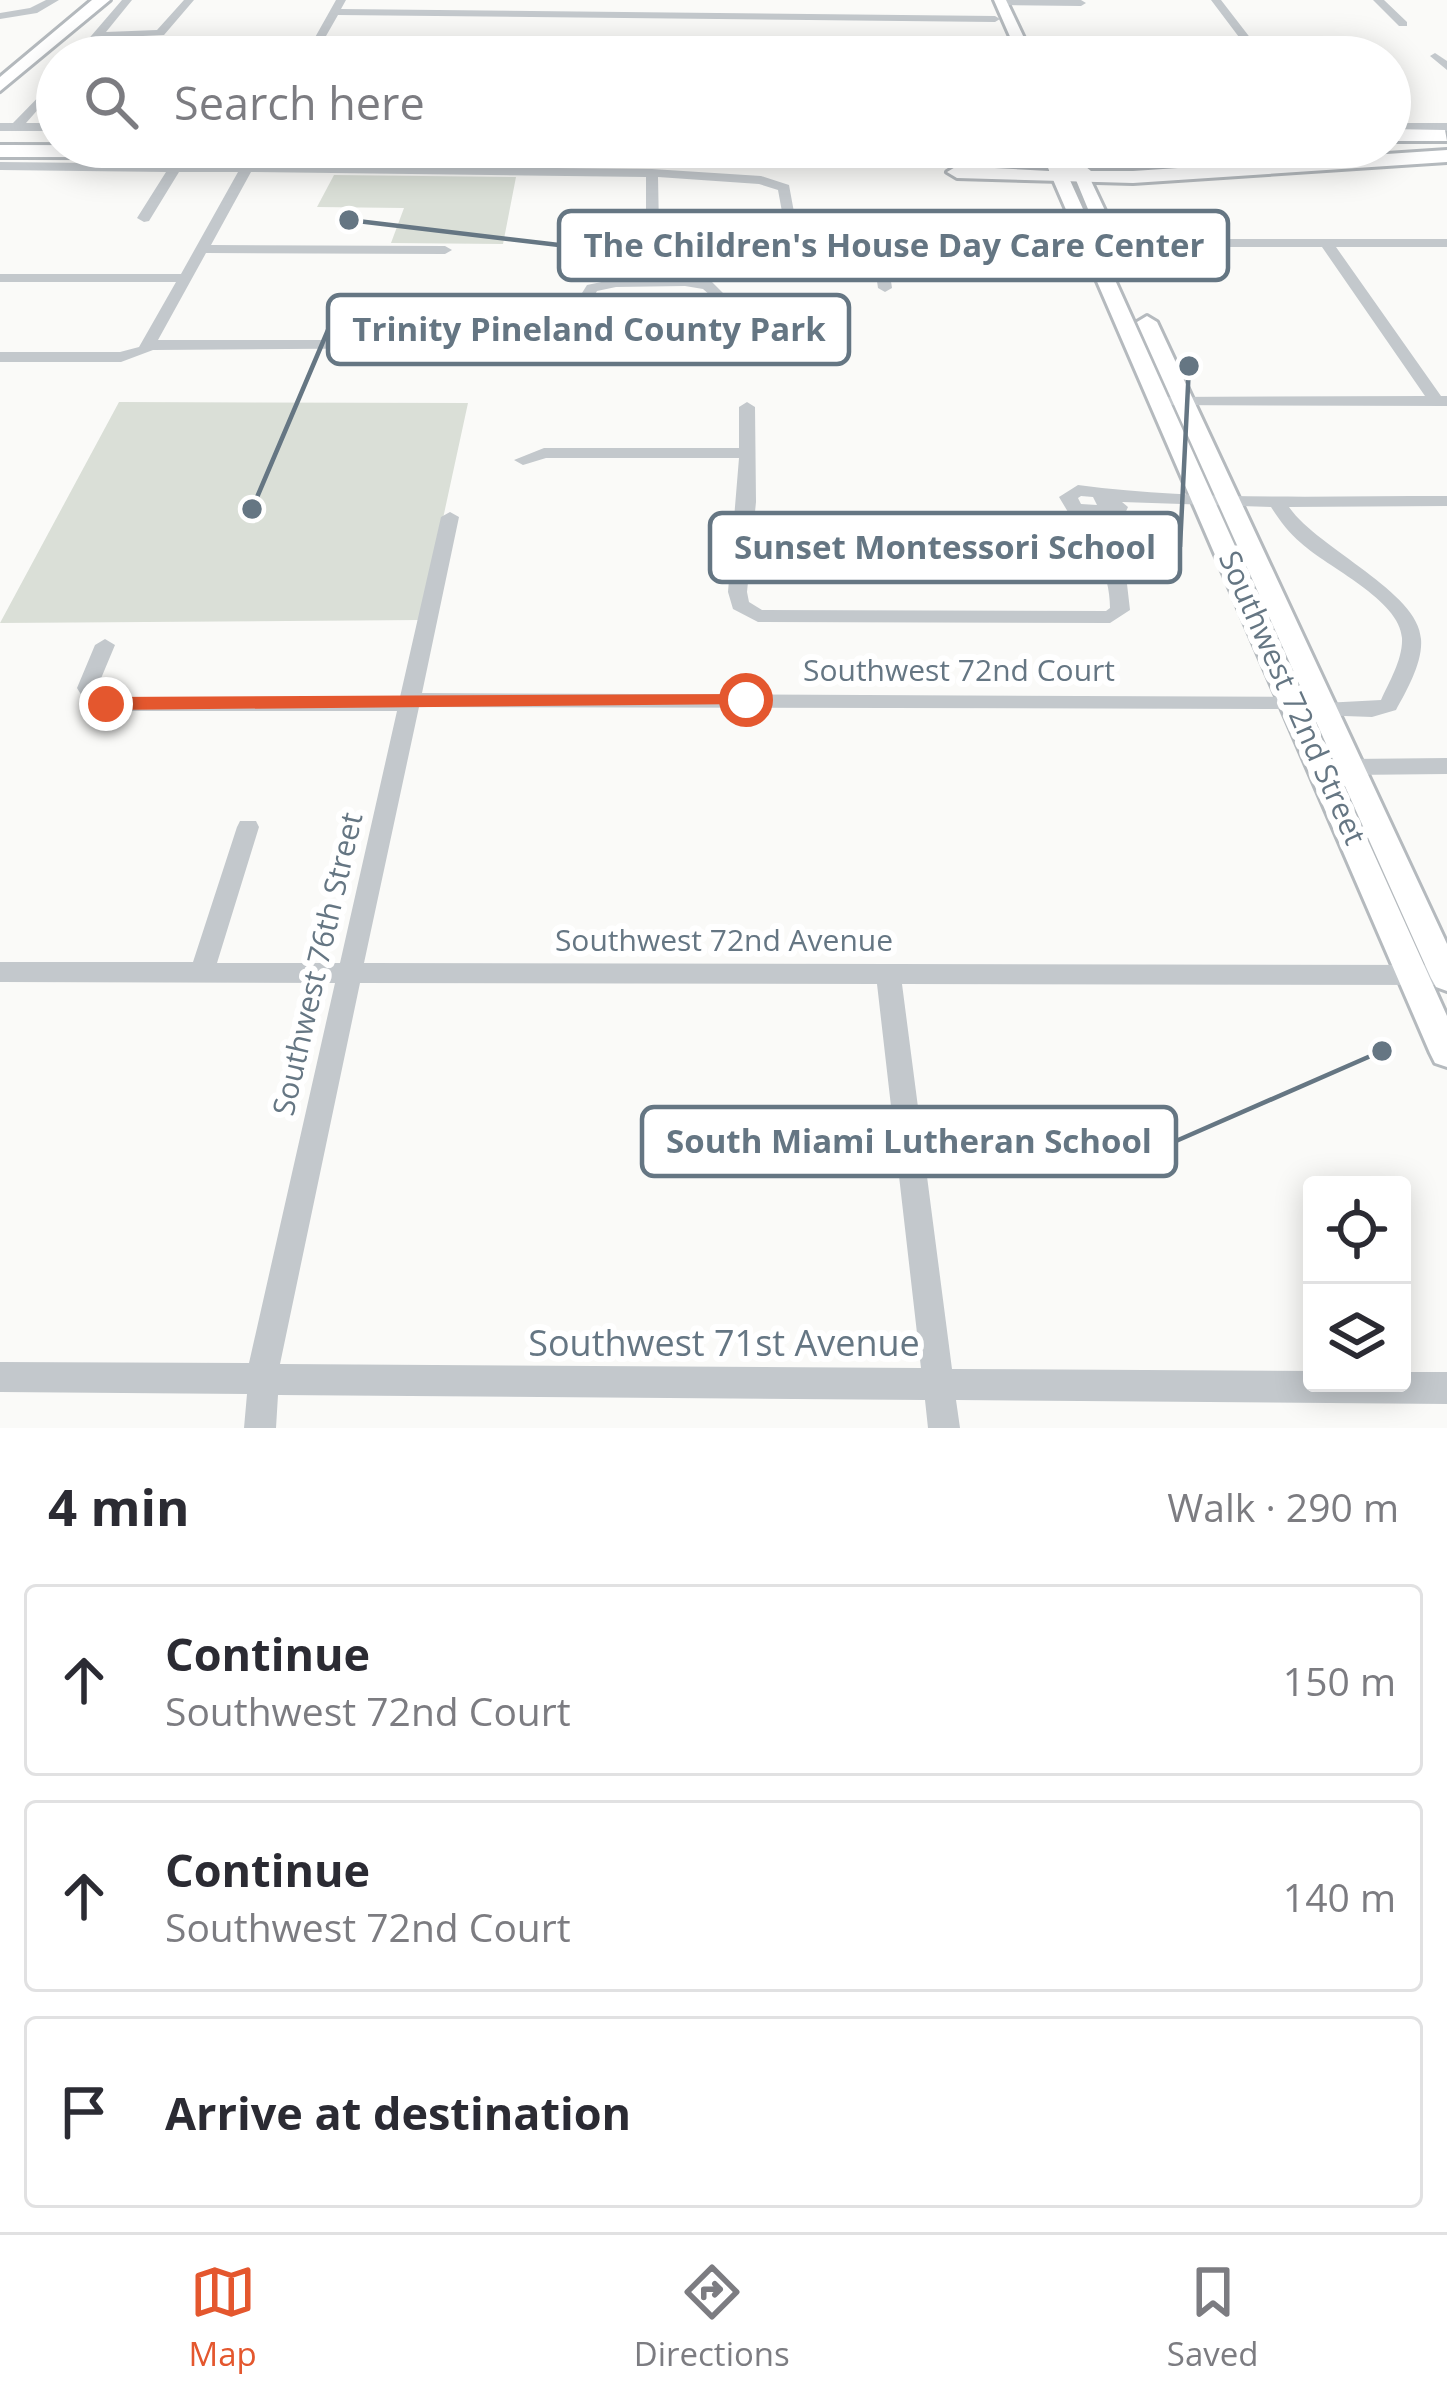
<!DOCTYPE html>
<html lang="en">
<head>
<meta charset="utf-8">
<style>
	:root { --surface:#fff; --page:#f2f2f3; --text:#2b2b33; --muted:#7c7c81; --line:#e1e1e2; --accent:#e4572e }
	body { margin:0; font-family:"Open Sans",sans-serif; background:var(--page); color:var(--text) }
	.controls { position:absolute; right:36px; bottom:36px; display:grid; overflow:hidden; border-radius:12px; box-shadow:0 6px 30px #0003 }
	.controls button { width:108px; height:108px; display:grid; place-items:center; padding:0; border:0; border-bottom:3px solid var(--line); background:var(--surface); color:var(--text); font:60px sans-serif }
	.stop { position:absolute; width:36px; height:36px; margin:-27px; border:9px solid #e4572e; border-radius:50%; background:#fff }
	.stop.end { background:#e4572e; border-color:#fff; box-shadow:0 3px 12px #0008 }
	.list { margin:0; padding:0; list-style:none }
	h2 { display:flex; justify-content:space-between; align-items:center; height:156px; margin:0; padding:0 48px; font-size:51px }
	h2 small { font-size:39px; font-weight:400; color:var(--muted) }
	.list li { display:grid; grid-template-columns:78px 1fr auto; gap:36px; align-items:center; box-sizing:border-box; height:192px; margin:0 24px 24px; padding:0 24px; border:3px solid var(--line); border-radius:12px }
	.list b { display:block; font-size:45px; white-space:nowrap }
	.list p { margin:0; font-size:39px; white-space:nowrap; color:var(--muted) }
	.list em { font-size:39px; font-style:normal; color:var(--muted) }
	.icon { flex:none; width:66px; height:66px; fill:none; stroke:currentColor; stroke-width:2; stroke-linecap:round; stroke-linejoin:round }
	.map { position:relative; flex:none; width:1447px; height:1428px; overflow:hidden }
	.search { position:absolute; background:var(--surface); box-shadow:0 6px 30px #0003; left:36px; right:36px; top:36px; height:132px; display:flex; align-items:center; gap:30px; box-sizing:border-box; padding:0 42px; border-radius:66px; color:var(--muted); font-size:45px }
	.sheet { height:804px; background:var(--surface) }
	nav { display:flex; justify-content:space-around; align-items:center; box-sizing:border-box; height:168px; border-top:3px solid var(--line); background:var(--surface); font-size:33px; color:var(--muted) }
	nav a { display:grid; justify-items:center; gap:6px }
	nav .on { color:var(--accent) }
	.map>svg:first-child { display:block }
	.green { fill:#dadfd7 }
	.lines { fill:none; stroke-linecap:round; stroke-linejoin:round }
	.major-casing { stroke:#b5babe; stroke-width:6 }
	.highway-casing { stroke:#b4b9bd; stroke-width:6 }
	.minor { fill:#c3c8cc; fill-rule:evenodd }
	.major { fill:#fff; fill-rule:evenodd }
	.highway { fill:#fff; fill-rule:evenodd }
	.highway-bridge-casing { stroke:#b4b9bd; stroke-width:21; stroke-linecap:butt }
	.highway-bridge { stroke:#fff; stroke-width:18 }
	.route { fill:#e4572e }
	.labels { text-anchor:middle; stroke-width:12; stroke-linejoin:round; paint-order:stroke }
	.street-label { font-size:30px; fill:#657683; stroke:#fff }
	.near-street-label { font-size:36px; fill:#657683; stroke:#fff }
	.leader { fill:none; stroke:#657683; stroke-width:4.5 }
	.callout-dot { fill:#657683; stroke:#fff; stroke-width:4.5 }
	.callout { fill:#fff; stroke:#657683; stroke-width:4.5 }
	.callout-label { font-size:33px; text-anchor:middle; font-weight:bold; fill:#657683 }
</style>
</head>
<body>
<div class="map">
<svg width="1447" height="1428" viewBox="0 0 1447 1428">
	<rect width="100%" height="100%" fill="#fafaf8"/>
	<path class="green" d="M334 175 516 177 503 244 391 243 404 208 317 207Z
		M119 402 468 403 421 620 0 623Z"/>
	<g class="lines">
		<defs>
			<path id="major" d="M994 0H1006L1033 57H1019Z
				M1039 147H1055L1447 1016V1067L1435 1063 1430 1053Z
				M1075 147 1118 238 1115 242 1100 238 1064 151Z
				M1147 316 1157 322 1447 944V991L1436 987 1431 978 1137 322Z"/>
			<path id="highway" d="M92 0H110L0 91V77Z
				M1390 129 1445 130 1447 141H1390Z
				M0 145 1030 147 1037 152 1027 158 0 157Z
				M1091 147H1220L1223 151 1213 157 1094 158 1084 152Z
				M1447 150V162L1133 183 957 178 947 172 957 166 1049 171 1051 166 1080 162 1091 171H1133Z"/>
		</defs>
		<use href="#major" class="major-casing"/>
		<use href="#highway" class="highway-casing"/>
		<path class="minor" d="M46 0H59L37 13 0 19V13L30 8Z
			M122 0H132L106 32 157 30 184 0H194L164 35 100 38 84 57H73Z
			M336 0H346L341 9 995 16 1000 19 995 22 338 15 314 57H304Z
			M1001 0H1081L1086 3 1081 6 997 5Z
			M1211 0H1221L1265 57H1254Z
			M1373 0H1384L1407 22V26H1399Z
			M1435 53 1447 61V70L1430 56Z
			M57 78V88L26 123H57V131H0V123H13Z
			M1390 123H1447V131H1390Z
			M0 162 652 169 761 176 789 185 798 234 815 239H1447V247H1336L1441 396H1447V406L1157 405 1155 402 1163 397 1425 396 1322 247H886L892 288 885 292 878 288 872 247H814L787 239 778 190 759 184 658 177 660 278 712 282 725 295 727 332 712 355 707 357 601 360 572 345 577 301 587 285 616 279 646 278V177L251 172 211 245 445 246 452 250 445 254 206 253 158 340H417L422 342V348L153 350 121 362H0V352H120L139 347 176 282H0V274H181L238 172H179L149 221 144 222 137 218 166 172 0 170ZM685 286 703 289 711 296V332L702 348 603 350 588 343 591 301 597 291 616 287Z
			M747 402 755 407 756 502 747 592 749 602 762 610 1106 611 1110 608C1110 572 1092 543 1075 514L1068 512 1059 497 1078 485C1199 501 1324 496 1447 496V506L1289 507C1317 548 1419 592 1421 639 1423 662 1407 690 1396 710L1372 717 1317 715 1314 710 1324 703 1381 700C1389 682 1403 659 1402 638 1400 600 1327 567 1301 543 1289 533 1280 521 1271 507L1122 502 1128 507 1122 520 1129 539 1117 557 1127 584 1130 610 1110 623 758 622 733 609 728 592 739 458H546L523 465 514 460 544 448H739V407ZM1081 496 1093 497 1097 505 1081 504 1078 498ZM1107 513 1104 520 1109 541 1095 518Z
			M450 512 459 517 422 693 1300 697 1303 702 1293 709 419 707 364 963 1447 965V985L902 984 952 1369 1312 1371V1383H1402V1372H1447V1404L956 1400 960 1428H928L925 1400 278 1395 276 1428H244L247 1394 0 1392V1362L249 1363 335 983 0 982V962H193L237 827 240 821H256L259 827 217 963H340L397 711H106L88 706 77 688 95 645 105 639 115 645 97 688 106 697H400L441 517ZM360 983 877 984 921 1368 280 1364Z
			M1447 758V774L1350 775 1339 767 1350 759Z"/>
		<use href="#major" class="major"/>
		<use href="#highway" class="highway"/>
		<defs>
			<path id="highway-bridge" d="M1027 152H1094"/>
		</defs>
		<use href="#highway-bridge" class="highway-bridge-casing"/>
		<use href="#highway-bridge" class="highway-bridge"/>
	</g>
	<path class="route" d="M746 694 752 695V704L106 710 96 704 106 697Z"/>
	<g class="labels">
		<g class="street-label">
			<text x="959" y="681">Southwest 72nd Court</text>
			<text transform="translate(1292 698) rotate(66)" y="10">Southwest 72nd Street</text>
			<text x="724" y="951">Southwest 72nd Avenue</text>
			<text transform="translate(318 964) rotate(-77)" y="10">Southwest 76th Street</text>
		</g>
		<g class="near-street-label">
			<text x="724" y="1356">Southwest 71st Avenue</text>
		</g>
	</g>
	<path class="leader" d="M349 220L559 245M252 509L328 330M1189 366L1180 547M1382 1051L1176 1141"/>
	<g class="callout-dot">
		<circle cx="349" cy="220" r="12"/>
		<circle cx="252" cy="509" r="12"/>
		<circle cx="1189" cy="366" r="12"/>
		<circle cx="1382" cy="1051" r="12"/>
	</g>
	<g class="callout">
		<rect x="559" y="211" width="669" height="69" rx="12"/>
		<rect x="328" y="295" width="521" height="69" rx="12"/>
		<rect x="710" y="513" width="470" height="69" rx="12"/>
		<rect x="642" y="1107" width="534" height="69" rx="12"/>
	</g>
	<g class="callout-label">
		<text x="894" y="257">The Children's House Day Care Center</text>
		<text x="589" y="341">Trinity Pineland County Park</text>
		<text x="945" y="559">Sunset Montessori School</text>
		<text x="909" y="1153">South Miami Lutheran School</text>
	</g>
</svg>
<div class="controls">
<button><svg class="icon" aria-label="locate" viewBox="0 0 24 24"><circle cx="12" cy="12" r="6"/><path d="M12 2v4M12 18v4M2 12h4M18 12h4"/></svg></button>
<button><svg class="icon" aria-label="layers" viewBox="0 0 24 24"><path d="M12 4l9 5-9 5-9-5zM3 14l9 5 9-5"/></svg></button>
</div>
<div class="stop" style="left:746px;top:700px"></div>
<div class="stop end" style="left:106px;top:704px"></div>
<div class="search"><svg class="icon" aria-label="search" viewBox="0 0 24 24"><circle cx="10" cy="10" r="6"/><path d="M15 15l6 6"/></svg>Search here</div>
</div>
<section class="sheet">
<h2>4 min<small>Walk · 290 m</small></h2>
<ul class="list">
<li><svg class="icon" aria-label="ahead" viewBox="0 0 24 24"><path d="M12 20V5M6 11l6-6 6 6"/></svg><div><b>Continue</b><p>Southwest 72nd Court</p></div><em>150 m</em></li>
<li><svg class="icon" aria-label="ahead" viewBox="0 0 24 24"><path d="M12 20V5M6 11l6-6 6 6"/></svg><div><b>Continue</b><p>Southwest 72nd Court</p></div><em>140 m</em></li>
<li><svg class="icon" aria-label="arrive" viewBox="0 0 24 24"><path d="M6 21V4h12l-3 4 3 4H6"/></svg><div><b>Arrive at destination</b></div></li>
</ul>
</section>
<nav>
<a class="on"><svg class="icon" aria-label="map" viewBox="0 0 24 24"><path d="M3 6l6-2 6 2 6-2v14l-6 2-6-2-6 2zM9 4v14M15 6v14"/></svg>Map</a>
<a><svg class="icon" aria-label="directions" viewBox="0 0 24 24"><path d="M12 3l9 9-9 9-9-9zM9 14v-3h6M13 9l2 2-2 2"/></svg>Directions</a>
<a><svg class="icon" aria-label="saved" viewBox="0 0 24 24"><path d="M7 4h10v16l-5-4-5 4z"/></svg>Saved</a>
</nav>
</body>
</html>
